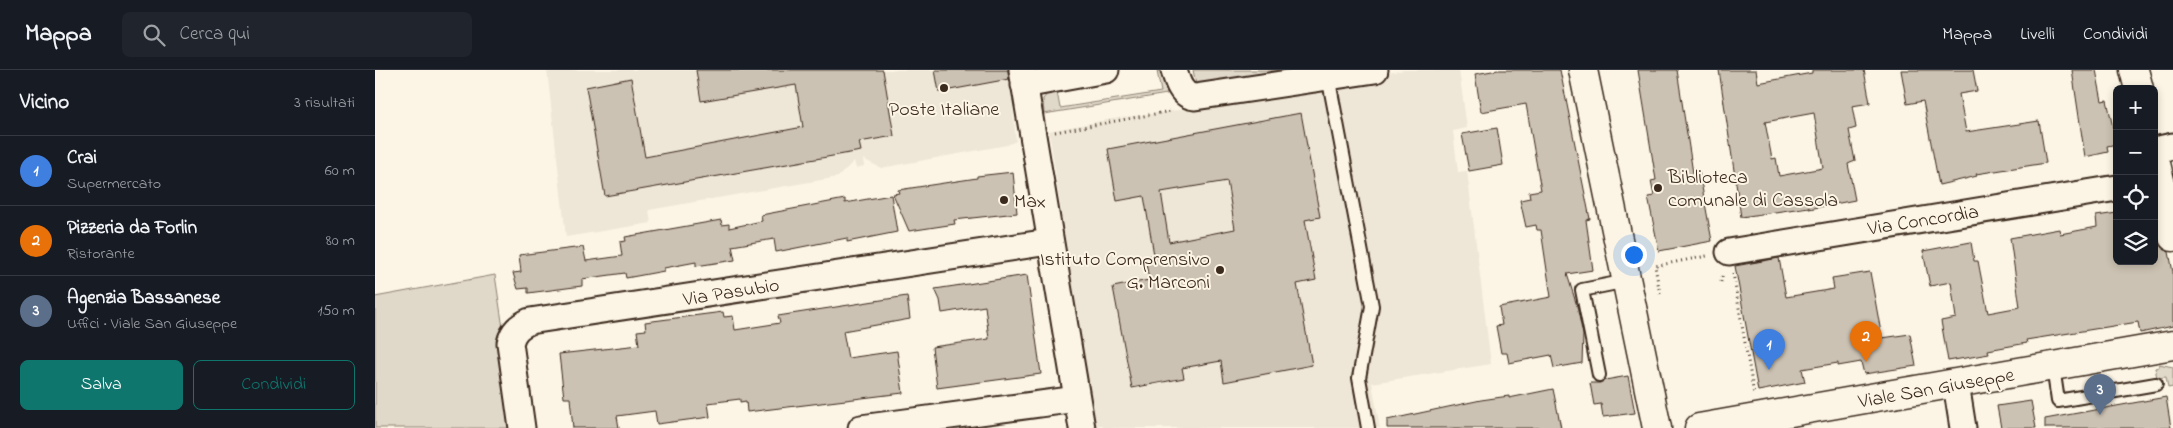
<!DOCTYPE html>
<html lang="it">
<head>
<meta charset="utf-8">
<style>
	:root { --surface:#171b24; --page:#20242c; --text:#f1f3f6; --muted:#9ea1a6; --line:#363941; --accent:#0f766e }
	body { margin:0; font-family:"Indie Flower",sans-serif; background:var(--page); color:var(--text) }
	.controls { position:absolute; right:15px; top:15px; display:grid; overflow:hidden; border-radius:8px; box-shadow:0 2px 8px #0003 }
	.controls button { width:45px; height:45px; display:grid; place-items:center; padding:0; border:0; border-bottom:1px solid var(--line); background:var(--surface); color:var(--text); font:25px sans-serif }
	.you { position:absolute; left:1258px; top:184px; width:18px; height:18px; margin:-12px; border:4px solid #fff; border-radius:50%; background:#1a73e8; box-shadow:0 0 0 8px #1a73e833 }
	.badge { display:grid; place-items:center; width:32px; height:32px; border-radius:50%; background:var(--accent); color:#fff; font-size:16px; font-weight:700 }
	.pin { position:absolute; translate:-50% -41px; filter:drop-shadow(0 1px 2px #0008) }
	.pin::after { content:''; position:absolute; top:26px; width:18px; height:15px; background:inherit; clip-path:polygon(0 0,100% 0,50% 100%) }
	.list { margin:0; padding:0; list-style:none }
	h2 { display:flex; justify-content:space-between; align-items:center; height:65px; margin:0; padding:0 20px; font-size:21px }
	h2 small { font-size:16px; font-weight:400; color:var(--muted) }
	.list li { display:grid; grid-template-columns:32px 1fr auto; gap:15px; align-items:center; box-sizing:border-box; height:70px; padding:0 20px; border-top:1px solid var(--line) }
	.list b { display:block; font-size:19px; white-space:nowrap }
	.list p { margin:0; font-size:16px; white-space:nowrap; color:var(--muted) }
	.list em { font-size:16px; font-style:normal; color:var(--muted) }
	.actions { display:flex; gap:10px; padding:15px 20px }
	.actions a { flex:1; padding:11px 0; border:1px solid var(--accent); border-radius:8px; text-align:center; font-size:18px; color:var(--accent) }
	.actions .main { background:var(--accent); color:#fff }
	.icon { flex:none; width:28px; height:28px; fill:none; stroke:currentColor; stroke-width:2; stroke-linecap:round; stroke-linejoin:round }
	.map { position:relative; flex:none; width:1798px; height:358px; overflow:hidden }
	header { display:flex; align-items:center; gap:30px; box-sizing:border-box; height:70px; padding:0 25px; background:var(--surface); border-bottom:1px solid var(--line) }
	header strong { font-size:24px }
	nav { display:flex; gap:28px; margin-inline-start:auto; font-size:18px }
	.search { width:350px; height:45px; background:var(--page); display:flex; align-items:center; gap:12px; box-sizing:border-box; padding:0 18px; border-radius:8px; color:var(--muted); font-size:19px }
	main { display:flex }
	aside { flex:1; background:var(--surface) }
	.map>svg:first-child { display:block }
	.built { fill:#eee6d6 }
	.green { fill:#e0d8c8; stroke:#8e8173 }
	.building { fill:#ccc2b3; stroke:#3b2a1e; fill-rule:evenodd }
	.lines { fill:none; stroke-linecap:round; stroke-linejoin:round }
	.service-casing { stroke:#3b2a1e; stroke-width:16 }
	.minor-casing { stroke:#3b2a1e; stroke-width:29 }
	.tertiary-casing { stroke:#3b2a1e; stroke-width:31 }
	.secondary-casing { stroke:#3b2a1e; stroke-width:31 }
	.path { stroke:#3b2a1e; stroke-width:3; stroke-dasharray:1 4; stroke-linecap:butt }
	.service { stroke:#fcf5e5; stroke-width:12 }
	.minor { stroke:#fcf5e5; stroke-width:25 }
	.tertiary { stroke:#fcf5e5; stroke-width:28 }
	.secondary { stroke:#fcf5e5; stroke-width:28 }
	.poi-dot { fill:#3b2a1e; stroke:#fcf5e5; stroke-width:2 }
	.labels { text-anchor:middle; stroke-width:4; stroke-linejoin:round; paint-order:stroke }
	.poi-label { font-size:20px; fill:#3b2a1e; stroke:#fcf5e5; text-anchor:start }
	.street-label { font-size:20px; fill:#3b2a1e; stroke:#fcf5e5 }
</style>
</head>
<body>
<header>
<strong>Mappa</strong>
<div class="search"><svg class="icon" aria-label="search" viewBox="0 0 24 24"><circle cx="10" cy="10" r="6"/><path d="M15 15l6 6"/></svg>Cerca qui</div>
<nav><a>Mappa</a><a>Livelli</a><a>Condividi</a></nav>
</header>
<main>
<aside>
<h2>Vicino<small>3 risultati</small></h2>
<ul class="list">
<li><span class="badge" style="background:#3f7fe0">1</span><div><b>Crai</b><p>Supermercato</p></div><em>60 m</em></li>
<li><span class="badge" style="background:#e8710a">2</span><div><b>Pizzeria da Forlin</b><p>Ristorante</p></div><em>80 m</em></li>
<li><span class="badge" style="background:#5c6f8a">3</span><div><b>Agenzia Bassanese</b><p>Uffici · Viale San Giuseppe</p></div><em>150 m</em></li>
</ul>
<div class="actions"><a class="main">Salva</a><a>Condividi</a></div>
</aside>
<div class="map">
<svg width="1798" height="358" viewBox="0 0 1798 358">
	<rect width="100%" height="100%" fill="#fcf5e5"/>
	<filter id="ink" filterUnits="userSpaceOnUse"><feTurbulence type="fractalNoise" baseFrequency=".02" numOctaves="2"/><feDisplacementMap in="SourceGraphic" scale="10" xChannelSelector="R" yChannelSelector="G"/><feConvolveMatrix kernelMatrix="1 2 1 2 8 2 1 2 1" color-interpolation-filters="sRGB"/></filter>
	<g filter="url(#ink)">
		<path class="built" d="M172 0H634L641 71 632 75 506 98 488 89 489 96 481 98 479 91 463 107 274 140 276 153 191 167Z
			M1029 0H1084L1092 58 1078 61 1083 102 1092 101 1116 294 997 313 1005 358H728L727 355 719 356 674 61 737 49 834 36Z"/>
		<path class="green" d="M788 0 792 24 669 44 668 29 673 23 682 22 685 38 786 22 782 1Z
			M818 0H939L824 17 821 14Z
			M120 205 143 358H0V227Z
			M1784 294 1798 297V317L1793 318 1791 307 1782 308 1780 298 1784 297Z"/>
		<path class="building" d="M321 0H508L519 66 484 72 486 81 230 126 211 17 256 8 270 87 428 57 421 15 326 31Z
			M560 0H633L634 9 564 22Z
			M1123 0H1185L1215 149 1211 150 1218 200 1192 204 1202 236 1208 265 1207 293 1179 298 1176 285 1134 293 1132 283H1126L1121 256 1127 255 1124 237 1176 227 1166 160H1162L1161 155 1151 157 1145 130 1155 128 1154 122 1166 120 1151 34 1106 42 1100 4Z
			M1263 0H1302L1318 103 1324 101 1337 171 1284 181 1273 127 1279 126 1276 111 1281 110Z
			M1344 0H1381L1383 13 1437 3V0H1489L1495 33 1477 36 1481 58 1474 60 1480 91 1473 94 1480 130 1434 139V137L1366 147ZM1439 43 1448 98 1404 106 1401 88 1397 89 1390 52Z
			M1526 0H1598L1602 21 1584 24 1591 62 1664 51 1671 93 1601 104 1602 106 1590 109 1564 115 1548 31 1532 34Z
			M1697 0H1721L1727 31 1732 30 1738 58 1742 57V74L1732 76 1733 82 1710 87Z
			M926 43 945 147 930 150 941 210 922 214 937 295 849 312 846 291 807 298 809 308 757 318 738 217 774 210 770 187 779 185 769 126 742 131 733 79ZM852 111 860 159 794 172 786 122Z
			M1122 58 1128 95 1094 101 1087 64Z
			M638 102 642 143 579 150 580 154 534 161 518 124 524 123 523 120 602 108V106Z
			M516 125 522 162 472 172V168L401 182 399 169 357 176 360 190 321 196V192L289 198V201L251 208 250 203 207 209V216L153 223V218L143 219 138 203 146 202 144 185 208 177 211 191 247 186 245 172 251 171 250 167 346 150 347 155 354 154V158L387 151 386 145 470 129V133Z
			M1742 143V191H1779V155L1786 177 1794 182 1798 202V256L1765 263 1763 252 1651 270 1652 273 1613 280 1614 284 1573 291 1566 251 1581 248 1576 212 1555 216 1548 181 1596 172 1599 191H1603L1613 243 1645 237 1635 168 1684 159 1685 164 1722 157 1721 146Z
			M1404 188 1411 227 1459 219 1457 208 1495 202 1507 268 1535 264 1541 296 1489 304 1486 292 1463 296V293L1427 299 1430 312 1383 321 1360 196Z
			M652 205 666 304 562 318 557 277 614 269 610 236 567 243 565 230 560 219Z
			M532 226 535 249 468 261 473 288 522 281 528 323 372 342 371 331 365 332V329L333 333 335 347 282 354 280 341 242 346 244 358H198L195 328H189L184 284 264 275 262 261 271 260 270 252 348 242 349 247 358 246 360 260 405 253 403 246Z
			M1253 306 1260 343 1228 347 1226 334 1219 335 1215 313H1225L1230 310Z
			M1178 319 1186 358H1012V350L1106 330 1134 326V328Z
			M1791 327 1796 358H1670V349Z
			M1656 331 1661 358H1626L1622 336Z"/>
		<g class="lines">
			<defs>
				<path id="service" d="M953 6 997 236 984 308 993 358
					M1678 297 1683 331 1781 314
					M1224 305 1207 220 1252 211"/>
				<path id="minor" d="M647 0 707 358
					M799 0C802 11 806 26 820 27L1000 0
					M649 15 731 0
					M1779 80 1798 76
					M1354 182 1742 118
					M1581 314 1588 358
					M147 358 135 273C138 261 144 256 155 251L674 172
					M486 358 702 329"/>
				<path id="tertiary" d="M1208 0 1282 358
					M1759 0 1764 19
					M1779 85 1798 167"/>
				<path id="secondary" d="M1324 358 1798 275"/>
			</defs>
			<use href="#service" class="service-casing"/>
			<use href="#minor" class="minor-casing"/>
			<use href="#tertiary" class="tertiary-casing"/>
			<use href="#secondary" class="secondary-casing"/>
			<path class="path" d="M680 62 796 41
				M1358 203 1379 325
				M1346 212 1348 204
				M1285 224 1280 196 1332 186"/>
			<use href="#service" class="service"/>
			<use href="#minor" class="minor"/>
			<use href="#tertiary" class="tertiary"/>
			<use href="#secondary" class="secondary"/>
		</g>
	</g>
	<g class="poi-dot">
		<circle cx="569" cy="18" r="5"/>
		<circle cx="1283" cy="118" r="5"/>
		<circle cx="629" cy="130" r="5"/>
		<circle cx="845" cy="200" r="5"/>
	</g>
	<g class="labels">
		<g class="poi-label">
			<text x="569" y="45" text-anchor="middle">Poste Italiane</text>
			<text x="1293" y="113">Biblioteca<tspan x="1293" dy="23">comunale di Cassola</tspan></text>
			<text x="639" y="137">Max</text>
			<text x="835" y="195" text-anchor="end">Istituto Comprensivo<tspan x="835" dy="23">G. Marconi</tspan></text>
		</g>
		<g class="street-label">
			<text transform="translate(1548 149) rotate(-9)" y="7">Via Concordia</text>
			<text transform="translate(356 221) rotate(-9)" y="7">Via Pasubio</text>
			<text transform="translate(1561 317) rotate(-10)" y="7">Viale San Giuseppe</text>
		</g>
	</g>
</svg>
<div class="controls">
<button>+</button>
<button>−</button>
<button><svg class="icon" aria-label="locate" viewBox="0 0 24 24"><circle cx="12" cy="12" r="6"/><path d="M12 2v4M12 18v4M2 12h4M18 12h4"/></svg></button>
<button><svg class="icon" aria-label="layers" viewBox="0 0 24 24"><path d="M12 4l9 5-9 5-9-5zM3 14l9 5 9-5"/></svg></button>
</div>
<div class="you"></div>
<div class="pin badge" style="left:1394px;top:300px;background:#3f7fe0">1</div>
<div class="pin badge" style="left:1491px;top:292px;background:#e8710a">2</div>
<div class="pin badge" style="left:1725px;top:345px;background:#5c6f8a">3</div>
</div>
</main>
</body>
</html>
